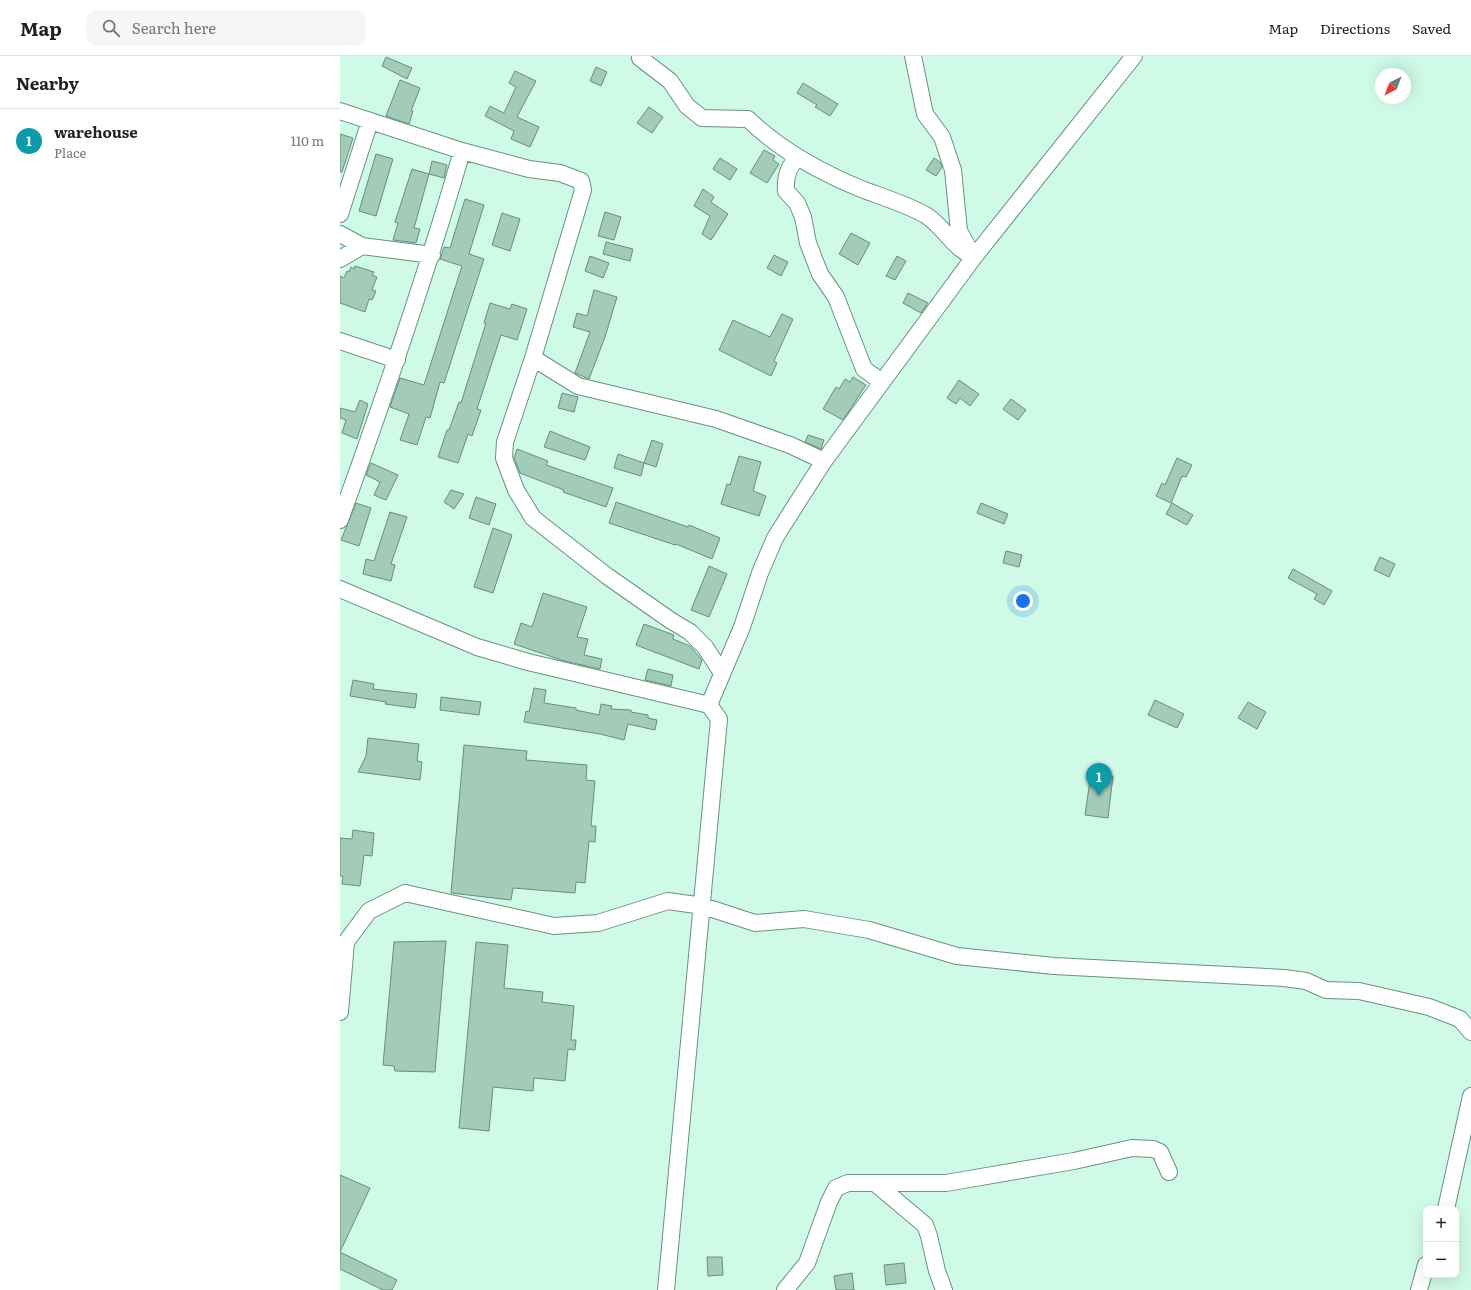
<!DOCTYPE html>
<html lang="en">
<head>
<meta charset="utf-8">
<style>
	:root { --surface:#fff; --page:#f6f6f6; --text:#222; --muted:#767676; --line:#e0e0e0; --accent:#0b8043 }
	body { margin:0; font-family:Literata,serif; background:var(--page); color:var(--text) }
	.controls { position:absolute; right:12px; bottom:12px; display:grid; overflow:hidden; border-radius:8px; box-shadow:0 4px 16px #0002 }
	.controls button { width:36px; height:36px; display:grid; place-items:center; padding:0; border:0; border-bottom:1px solid var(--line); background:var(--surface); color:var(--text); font:20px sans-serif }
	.compass { position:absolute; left:1035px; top:12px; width:36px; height:36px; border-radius:50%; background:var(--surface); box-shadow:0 4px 16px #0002; rotate:222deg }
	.you { position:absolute; left:683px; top:545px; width:14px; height:14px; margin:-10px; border:3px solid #fff; border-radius:50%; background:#1a73e8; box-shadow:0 0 0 6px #1a73e833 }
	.badge { display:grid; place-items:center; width:26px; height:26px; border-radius:50%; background:var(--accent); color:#fff; font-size:13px; font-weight:700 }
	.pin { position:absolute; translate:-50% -33px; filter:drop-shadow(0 1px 2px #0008) }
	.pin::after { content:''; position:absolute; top:21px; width:14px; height:12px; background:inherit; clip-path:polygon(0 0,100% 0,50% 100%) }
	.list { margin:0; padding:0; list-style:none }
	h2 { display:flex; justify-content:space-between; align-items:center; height:52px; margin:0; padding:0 16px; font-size:17px }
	h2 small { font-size:13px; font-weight:400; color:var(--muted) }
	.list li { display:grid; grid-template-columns:26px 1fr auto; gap:12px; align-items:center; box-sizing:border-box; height:64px; padding:0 16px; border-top:1px solid var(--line) }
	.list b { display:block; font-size:15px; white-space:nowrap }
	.list p { margin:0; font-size:13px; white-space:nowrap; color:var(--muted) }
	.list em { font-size:13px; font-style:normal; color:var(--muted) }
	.icon { flex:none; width:22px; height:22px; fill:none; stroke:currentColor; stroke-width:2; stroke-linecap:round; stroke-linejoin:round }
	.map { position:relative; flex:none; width:1131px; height:1234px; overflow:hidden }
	header { display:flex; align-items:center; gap:24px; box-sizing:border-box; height:56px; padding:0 20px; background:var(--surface); border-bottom:1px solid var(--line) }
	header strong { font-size:19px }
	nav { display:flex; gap:22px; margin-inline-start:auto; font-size:14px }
	.search { width:280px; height:36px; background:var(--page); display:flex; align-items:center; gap:10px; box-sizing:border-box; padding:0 14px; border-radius:12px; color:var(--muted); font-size:15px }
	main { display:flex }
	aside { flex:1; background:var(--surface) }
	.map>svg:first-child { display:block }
	.building { fill:#a3cbba; stroke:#678e7d }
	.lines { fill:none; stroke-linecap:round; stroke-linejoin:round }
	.minor-casing { stroke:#6a9180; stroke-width:18 }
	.minor { stroke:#fff; stroke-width:16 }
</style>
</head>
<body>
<header>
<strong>Map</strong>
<div class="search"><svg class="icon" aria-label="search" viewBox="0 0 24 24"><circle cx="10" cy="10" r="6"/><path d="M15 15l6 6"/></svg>Search here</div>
<nav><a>Map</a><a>Directions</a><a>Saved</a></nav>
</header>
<main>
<aside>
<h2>Nearby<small></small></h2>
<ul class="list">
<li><span class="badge" style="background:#0f9aa8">1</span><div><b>warehouse</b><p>Place</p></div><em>110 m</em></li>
</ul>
</aside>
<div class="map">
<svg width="1131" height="1234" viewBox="0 0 1131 1234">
	<rect width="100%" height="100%" fill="#d0fae8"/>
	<path class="building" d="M46 1 72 12 67 23 42 10Z
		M256 11 267 16 261 30 250 25Z
		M175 15 196 25 177 61 199 71 190 91 171 83 174 75 145 60 150 50 164 57 176 31 169 27Z
		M60 24 80 32 71 55H73L69 68 46 60Z
		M463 27 498 48 490 60 475 51 477 49 457 37Z
		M309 51 323 61 312 77 297 67Z
		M0 78 13 82 2 116H0Z
		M424 94 435 100 433 104 439 108 427 127 410 117Z
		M36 98 53 103 36 160 19 155Z
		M380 102 397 113 390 124 373 113Z
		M594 102 600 106 602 111 596 120 586 114Z
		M92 105 107 109 104 122 89 118Z
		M72 113 89 118 74 172 80 173 76 187 53 184 58 167 55 166Z
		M363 133 374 141 371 146 388 158 371 184 362 178 370 160 354 150Z
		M125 143 144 149 129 198 144 203 104 327 100 326 90 362 86 361 77 389 60 384 69 358 50 351 60 322 84 329 122 210 100 203 104 191 110 192Z
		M265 156 281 161 274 184 258 180Z
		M162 157 180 163 170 195 152 189Z
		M511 177 530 187 518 209 499 198Z
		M266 186 293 193 290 205 263 198Z
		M434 199 448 206 441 220 427 212Z
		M250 200 269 207 263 222 245 215Z
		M557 200 566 205 555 224 546 220Z
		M15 210 34 216 32 219 37 221 32 234 36 235 32 244 29 243 25 256 0 247V220L4 222 7 215 9 216 11 211 14 213Z
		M254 234 277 241 265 281 249 323 235 317 250 276 233 271 237 257 247 260Z
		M568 237 588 247 581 257 563 247Z
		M150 247 170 253 172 248 187 253 177 284 161 279 137 353 141 354 132 380 128 378 118 407 98 401 107 374H109L119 346 121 347 146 267H144Z
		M442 258 453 263 434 305 437 307 431 320 379 294 393 264 430 281Z
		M513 321 526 329 503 364 483 353 496 331 499 333 505 323 510 326Z
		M619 324 639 338 630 350 620 342 616 348 607 342Z
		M222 337 238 341 234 356 218 352Z
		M671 343 686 354 678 364 663 353Z
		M20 344 28 348 17 383 2 377 6 364 0 362V352L15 356Z
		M210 375 250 391 245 404 204 391Z
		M468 379 484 384 481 393 465 386Z
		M312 384 323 388 316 411 304 407 301 420 274 412 278 398 304 407Z
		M177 393 208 405 206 409 273 432 266 451 223 436 224 434 180 417 174 402Z
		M399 400 421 406 413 435 426 440 419 460 381 448 387 428 390 429Z
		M837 402 852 409 846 421 842 420 831 447 816 440 822 427 825 429Z
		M31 407 58 419 46 444 34 439 40 426 26 419Z
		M111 434 124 438 114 453 104 446Z
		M136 441 156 448 149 469 129 462Z
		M276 446 348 471 349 469 380 482 372 503 336 488 335 489 269 467Z
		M16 447 31 452 19 490 1 484Z
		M641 447 668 458 664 468 637 457Z
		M832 447 853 459 847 469 826 458Z
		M50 456 67 461 51 508 55 509 51 525 23 518 26 503 34 505Z
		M153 472 172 479 153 537 134 531Z
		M666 495 682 499 679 511 663 507Z
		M1040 501 1055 508 1049 521 1034 514Z
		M369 510 387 518 369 561 351 554Z
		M953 513 992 535 984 549 974 543 977 538 948 522Z
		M203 537 247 551 237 581 248 583 244 599 262 603 260 613 224 605 174 588 181 567 192 571Z
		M304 568 334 579 333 583 350 590 362 604 359 613 296 589Z
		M308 613 333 619 331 630 305 624Z
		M13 624 34 628 33 633 77 638 75 652 45 648 46 646 10 640Z
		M194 632 206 634 204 647 236 652V654L259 659 261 648 272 650 271 653 291 654V656L308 659V662L317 664 315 674 288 668 284 684 260 678 184 666 186 655 189 656Z
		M101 641 141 646 139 659 100 654Z
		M815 644 844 658 837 672 808 659Z
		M908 646 926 656 917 673 898 662Z
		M28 682 79 688 77 705 82 706 80 724 18 716 26 700Z
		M124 689 187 695 186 704 247 709 246 724 255 725 251 770H256L255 786 249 785 245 827 236 826 235 837 173 832 171 844 111 837Z
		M751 717 773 720 768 762 745 759Z
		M13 774 34 777 32 800 24 799 20 830 2 828 3 820H0V782L12 783Z
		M106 885 95 1016 55 1015 54 1010 43 1009 54 886Z
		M136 886 168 889 164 932 203 936 202 946 234 950 231 984H236L235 994 228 993 225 1025 194 1022 193 1035 153 1031 149 1075 119 1072Z
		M0 1119 30 1132 0 1196 57 1224 52 1234H43L0 1213Z
		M367 1201H382L383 1219 368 1220Z
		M564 1207 566 1227 546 1229 544 1209Z
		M512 1217 514 1234H496L494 1220Z"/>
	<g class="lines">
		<defs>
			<path id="minor" d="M573 0 585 58 602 81 613 114 619 175 629 193
				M300 2 330 25 347 50 362 62 408 63C441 95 482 117 524 134 543 141 571 150 587 160 605 172 613 192 634 201
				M0 55 122 95 189 113 220 117 241 125 243 134 193 302 165 386 164 402 176 434 193 462 267 520 330 564 350 576 365 591 382 617
				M457 102C448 111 445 123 446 135L457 147 463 161 468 187 480 218 496 241 524 313 542 326
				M0 158 30 65
				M0 178 22 190 92 199
				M0 203 22 190
				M0 285 57 304
				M193 302 238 330 376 363 450 389 484 405
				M0 464C44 342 86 220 122 95
				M0 533 137 591 188 606 361 647 369 649 379 663 326 1234
				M369 649 402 571 420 517 435 482 457 447 484 405 634 201 794 0
				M0 956 6 886 29 855 65 837 214 870 258 867 328 845 363 850 415 867 464 863 529 874 617 900 714 910 944 922 966 925 986 934 1019 935 1089 951 1120 963 1131 976
				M535 1127 585 1169 589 1180 597 1215 604 1234
				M1106 1153 1131 1040
				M445 1234 467 1207 489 1146 496 1132 508 1127H606L734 1105 792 1092 813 1093 820 1096 829 1116
				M1079 1234 1086 1209"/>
		</defs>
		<use href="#minor" class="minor-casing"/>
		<use href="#minor" class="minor"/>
	</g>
</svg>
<div class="controls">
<button>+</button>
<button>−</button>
</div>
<svg class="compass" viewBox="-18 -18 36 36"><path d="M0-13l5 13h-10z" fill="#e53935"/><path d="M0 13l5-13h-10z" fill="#767676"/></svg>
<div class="you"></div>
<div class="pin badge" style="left:759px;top:740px;background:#0f9aa8">1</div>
</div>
</main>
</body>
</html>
